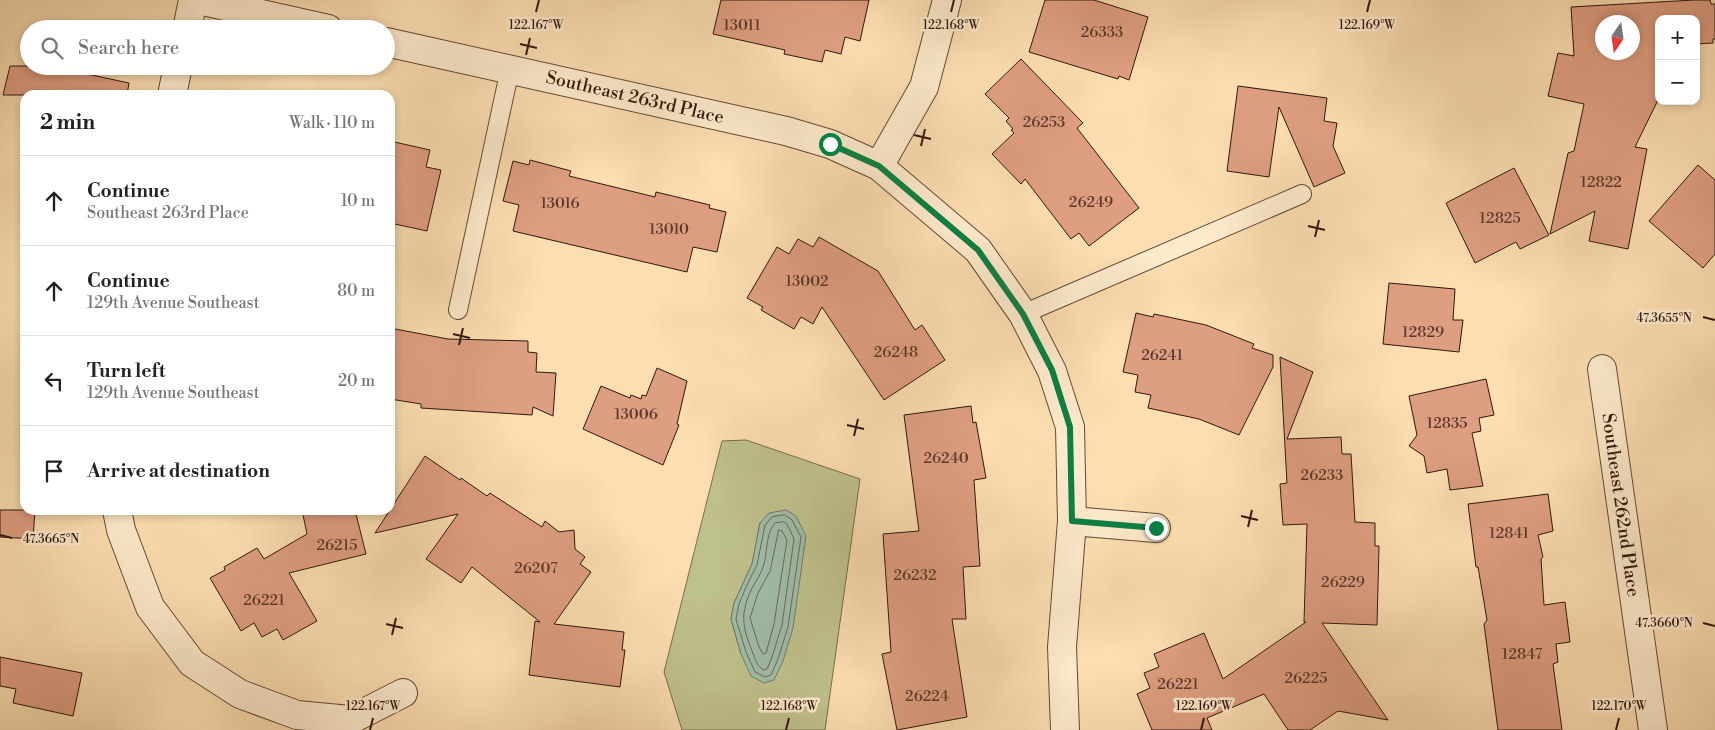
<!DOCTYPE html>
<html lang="en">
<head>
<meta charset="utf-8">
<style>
	:root { --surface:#fff; --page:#f2f2f2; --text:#222; --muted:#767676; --line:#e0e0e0 }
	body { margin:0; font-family:"Libre Bodoni",serif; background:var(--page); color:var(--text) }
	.controls { position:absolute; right:15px; top:15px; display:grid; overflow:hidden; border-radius:10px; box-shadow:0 2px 8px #0003 }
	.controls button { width:45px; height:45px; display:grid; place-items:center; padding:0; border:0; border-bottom:1px solid var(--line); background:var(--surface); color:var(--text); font:25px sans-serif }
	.compass { position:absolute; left:1595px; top:15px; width:45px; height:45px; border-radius:50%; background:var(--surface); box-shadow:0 2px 8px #0003; rotate:193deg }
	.stop { position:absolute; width:15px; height:15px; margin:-11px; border:4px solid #0b8043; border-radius:50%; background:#fff }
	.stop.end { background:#0b8043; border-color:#fff; box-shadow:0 1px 5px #0008 }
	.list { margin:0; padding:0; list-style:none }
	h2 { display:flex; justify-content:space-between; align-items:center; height:65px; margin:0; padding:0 20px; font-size:21px }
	h2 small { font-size:16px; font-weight:400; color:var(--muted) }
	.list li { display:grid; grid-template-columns:32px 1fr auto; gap:15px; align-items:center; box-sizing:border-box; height:90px; padding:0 20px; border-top:1px solid var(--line) }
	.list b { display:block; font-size:19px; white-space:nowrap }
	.list p { margin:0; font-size:16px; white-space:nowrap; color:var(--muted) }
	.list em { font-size:16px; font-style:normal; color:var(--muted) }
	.icon { flex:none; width:28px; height:28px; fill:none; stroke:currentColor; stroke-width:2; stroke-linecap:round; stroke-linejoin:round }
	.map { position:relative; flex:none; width:1715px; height:730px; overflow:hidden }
	.search { position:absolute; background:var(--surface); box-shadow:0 2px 8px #0003; left:20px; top:20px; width:375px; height:55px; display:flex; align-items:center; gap:12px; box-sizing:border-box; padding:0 18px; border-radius:28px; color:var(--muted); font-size:19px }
	.panel { position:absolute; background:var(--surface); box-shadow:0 2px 8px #0003; left:20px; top:90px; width:375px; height:425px; border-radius:15px }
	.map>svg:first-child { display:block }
	.green { fill:#bfc18c; stroke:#786c4d; fill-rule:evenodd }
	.water { fill:#a0bca7; stroke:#737a6a }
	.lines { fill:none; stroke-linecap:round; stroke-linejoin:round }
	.shore { stroke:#686a5a; stroke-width:1 }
	.building { fill:#de9e81; stroke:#30170e; fill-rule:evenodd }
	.service-casing { stroke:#634937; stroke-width:20 }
	.minor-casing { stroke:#634937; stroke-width:30 }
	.service { stroke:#fdeacc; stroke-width:18 }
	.minor { stroke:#fdeacc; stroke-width:28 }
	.route { stroke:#0b8043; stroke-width:6 }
	.ticks { fill:none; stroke:#30170e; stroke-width:2 }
	.labels { text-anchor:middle; stroke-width:5; stroke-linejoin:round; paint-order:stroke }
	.number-label { font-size:15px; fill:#5c392b }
	.street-label { font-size:18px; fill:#30170e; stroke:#fdeacc }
	.ticks-label { font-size:12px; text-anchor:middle; fill:#30170e; stroke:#fdeacc; stroke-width:5; stroke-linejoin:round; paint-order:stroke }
</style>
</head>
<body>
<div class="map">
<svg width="1715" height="730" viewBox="0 0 1715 730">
	<rect width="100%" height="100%" fill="#fcdeb1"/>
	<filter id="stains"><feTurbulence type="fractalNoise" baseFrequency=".004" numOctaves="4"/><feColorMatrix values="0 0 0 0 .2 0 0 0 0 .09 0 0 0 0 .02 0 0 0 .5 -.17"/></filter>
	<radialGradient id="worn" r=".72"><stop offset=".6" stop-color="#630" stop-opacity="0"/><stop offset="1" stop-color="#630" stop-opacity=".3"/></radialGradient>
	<path class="green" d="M746 440 860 479 825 730H682L664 672 722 441ZM760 523 741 654 731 619 734 603 752 564Z"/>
	<path class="water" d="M786 510 796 516 806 536 793 628 783 661 774 680 764 683 751 676 741 654 731 619 734 603 752 564 760 523 769 513Z"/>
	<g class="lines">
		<path class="shore" d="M785 515 792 520 801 537 788 627 778 659 771 675 765 677 755 672 746 652 736 619 739 604 746 587 757 565 765 525 772 517Z
			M784 522 787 524 794 539 782 625 772 657 767 669 764 670C757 667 755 658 752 651 742 626 740 613 752 588 756 581 761 574 763 567 768 554 765 533 775 523Z
			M779 530 782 531 787 540 774 624 766 653 763 654 759 647 750 618 758 593 770 571Z"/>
	</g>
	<path class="building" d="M721 0H869L860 41 845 37 841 54 825 50 822 62 784 54 785 50 713 34Z
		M1045 0H1094L1148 17 1129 80 1119 76 1118 79 1029 52Z
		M1694 0H1710L1711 4H1715V39H1713V43L1696 44V19H1659V98L1635 147 1647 149 1628 249 1589 241 1595 211 1550 234 1568 153 1574 151 1584 104 1548 96 1558 53 1574 56 1571 7ZM1602 22H1632V52H1602Z
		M1021 59 1083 123 1077 128 1139 208 1089 246 1079 233 1071 239 1025 179 1021 184 992 154 1014 133 1011 130 1013 129 1006 121 1009 118 985 94Z
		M10 66H74L73 71 129 83 127 95H3Z
		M1238 86 1327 98 1324 121 1337 123 1333 146 1345 173 1314 187 1279 107 1269 177 1227 171Z
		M390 141 430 150 426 167 441 170 427 231 390 223Z
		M530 160 571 171 569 176 655 197 656 192 710 205 709 208 726 212 717 252 693 247 687 272 513 231 519 205 503 201 513 161 529 165Z
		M1698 165 1715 180V254L1703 268 1649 221Z
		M1514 168 1549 235 1520 249 1516 242 1475 263 1446 203Z
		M819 237 878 271 915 330 922 325 945 360 884 400 822 307 813 324 801 317 794 329 761 310 763 307 747 298 777 247 789 254 798 239 813 247Z
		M1389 283 1455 289 1453 320H1463L1459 352 1383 344Z
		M1136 313 1153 317 1154 314 1206 325 1254 344 1252 348 1273 355V367L1239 435 1199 419 1148 408 1151 395 1135 392 1138 375 1123 372Z
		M390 328 448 339 528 341V352L537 353 536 372 556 373 553 416 533 407 532 415 421 408V404L390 399Z
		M1280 357 1313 372 1287 439 1341 437 1342 454H1351L1355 522 1375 523V546H1379L1377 625 1322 623 1388 720 1338 711 1310 730H1288L1264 694 1207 718 1212 730H1152L1137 694 1150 688 1144 673 1159 667 1154 654 1204 633 1223 679 1306 622H1304L1307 524 1283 525 1280 484 1287 483Z
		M657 368 687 381 677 424 679 425 663 465 583 429 601 386 630 398 631 395 641 399 642 395 646 396Z
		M1486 379 1494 415 1479 418 1481 431 1472 433 1483 486 1450 490 1447 469 1427 473 1424 456 1409 446 1417 435 1409 396Z
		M971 406 973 423 976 422 986 478 974 480 980 566 963 567 966 619H952L967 717 897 730 882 654 891 652 883 534 919 531 904 415Z
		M425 456 460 480 461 478 487 496 490 493 542 527 545 521 559 532 574 530 575 549 585 557 580 564 591 572 554 624 624 632 622 650H625L620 687 529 675 535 621 540 622 472 567 461 583 426 559 458 514 375 533Z
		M1548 494 1553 531 1538 535 1543 557 1541 559 1544 605 1565 602 1570 642 1556 644 1558 662 1553 664 1562 730H1498L1484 624 1487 620 1478 567H1476L1468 504Z
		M0 510H35L33 539 0 537Z
		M302 510H355L366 554 289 573 317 621 283 640 277 629 262 637 254 623 241 631 210 578 225 570 224 567 257 548 264 559 307 534Z
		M0 657 82 673 73 716 13 703 16 689 0 686Z"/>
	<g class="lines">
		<defs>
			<path id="service" d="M458 310 510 69
				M1023 314 1302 194"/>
			<path id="minor" d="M199 0 328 29
				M187 29 193 0
				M386 42 786 131 830 144 879 166 978 250 1023 314 1052 371 1070 427 1072 521 1062 647 1065 730
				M172 95 178 66
				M879 166 924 87 947 0
				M1602 369 1653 730
				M117 510 121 530 150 607 192 663 240 694 297 715 350 720 403 693
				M1072 521 1156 528"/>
		</defs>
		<use href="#service" class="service-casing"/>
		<use href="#minor" class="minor-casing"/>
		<use href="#service" class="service"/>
		<use href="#minor" class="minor"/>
	</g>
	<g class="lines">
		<path class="route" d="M830 144 879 166 978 250 1023 314 1052 370 1070 427 1072 521 1156 528"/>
	</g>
	<path class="ticks" d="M536 12 539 0M951 12 954 0M1367 12 1370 0M520 44 537 48M526 55 530 38M914 135 931 139M921 146 925 129M1308 226 1325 230M1315 237 1319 220M1703 317 1715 320M453 334 470 338M459 345 463 328M847 425 864 429M854 436 858 419M1241 516 1258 520M1248 527 1252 510M0 535 12 538M1703 623 1715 626M386 624 403 628M392 635 396 618M370 730 373 718M786 730 789 718M1201 730 1204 718M1616 730 1619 718"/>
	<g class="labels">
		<g class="number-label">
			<text x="742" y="30">13011</text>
			<text x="1102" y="37">26333</text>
			<text x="1044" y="127">26253</text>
			<text x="1601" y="187">12822</text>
			<text x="1091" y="207">26249</text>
			<text x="560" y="208">13016</text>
			<text x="1500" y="223">12825</text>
			<text x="669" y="234">13010</text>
			<text x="807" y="286">13002</text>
			<text x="1423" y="337">12829</text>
			<text x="896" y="357">26248</text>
			<text x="1162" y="360">26241</text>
			<text x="636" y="419">13006</text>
			<text x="1447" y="428">12835</text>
			<text x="946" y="463">26240</text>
			<text x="1322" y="480">26233</text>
			<text x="1509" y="538">12841</text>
			<text x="337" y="550">26215</text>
			<text x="536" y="573">26207</text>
			<text x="915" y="580">26232</text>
			<text x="1343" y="587">26229</text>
			<text x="264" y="605">26221</text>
			<text x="1522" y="659">12847</text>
			<text x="1306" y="683">26225</text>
			<text x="1178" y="689">26221</text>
			<text x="927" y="701">26224</text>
		</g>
		<g class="street-label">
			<text transform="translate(635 97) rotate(13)" y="6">Southeast 263rd Place</text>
			<text transform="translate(1621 505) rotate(82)" y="6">Southeast 262nd Place</text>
		</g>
	</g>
	<g class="ticks-label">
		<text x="536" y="29">122.167°W</text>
		<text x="951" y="29">122.168°W</text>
		<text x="1367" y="29">122.169°W</text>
		<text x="1664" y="322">47.3655°N</text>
		<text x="51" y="543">47.3665°N</text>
		<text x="1664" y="627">47.3660°N</text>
		<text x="373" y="710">122.167°W</text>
		<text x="789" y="710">122.168°W</text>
		<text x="1204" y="710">122.169°W</text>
		<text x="1619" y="710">122.170°W</text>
	</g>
	<rect width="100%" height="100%" filter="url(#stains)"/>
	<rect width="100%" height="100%" fill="url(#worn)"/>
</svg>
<div class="controls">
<button>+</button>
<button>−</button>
</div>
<svg class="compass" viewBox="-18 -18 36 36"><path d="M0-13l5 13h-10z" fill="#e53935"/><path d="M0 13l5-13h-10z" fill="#767676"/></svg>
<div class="stop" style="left:830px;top:144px"></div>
<div class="stop end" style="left:1156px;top:528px"></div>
<div class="search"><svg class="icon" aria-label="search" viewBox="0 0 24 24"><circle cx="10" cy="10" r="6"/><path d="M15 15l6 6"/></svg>Search here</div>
<section class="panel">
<h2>2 min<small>Walk · 110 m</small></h2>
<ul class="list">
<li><svg class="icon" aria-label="ahead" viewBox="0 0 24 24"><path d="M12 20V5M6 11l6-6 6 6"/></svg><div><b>Continue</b><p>Southeast 263rd Place</p></div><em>10 m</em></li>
<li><svg class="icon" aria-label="ahead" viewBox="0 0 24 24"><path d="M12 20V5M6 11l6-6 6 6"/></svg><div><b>Continue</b><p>129th Avenue Southeast</p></div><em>80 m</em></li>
<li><svg class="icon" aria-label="left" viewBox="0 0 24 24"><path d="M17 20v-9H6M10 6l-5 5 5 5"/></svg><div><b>Turn left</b><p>129th Avenue Southeast</p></div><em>20 m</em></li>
<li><svg class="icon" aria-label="arrive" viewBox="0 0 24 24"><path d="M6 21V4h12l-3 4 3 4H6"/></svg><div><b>Arrive at destination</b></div></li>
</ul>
</section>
</div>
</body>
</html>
